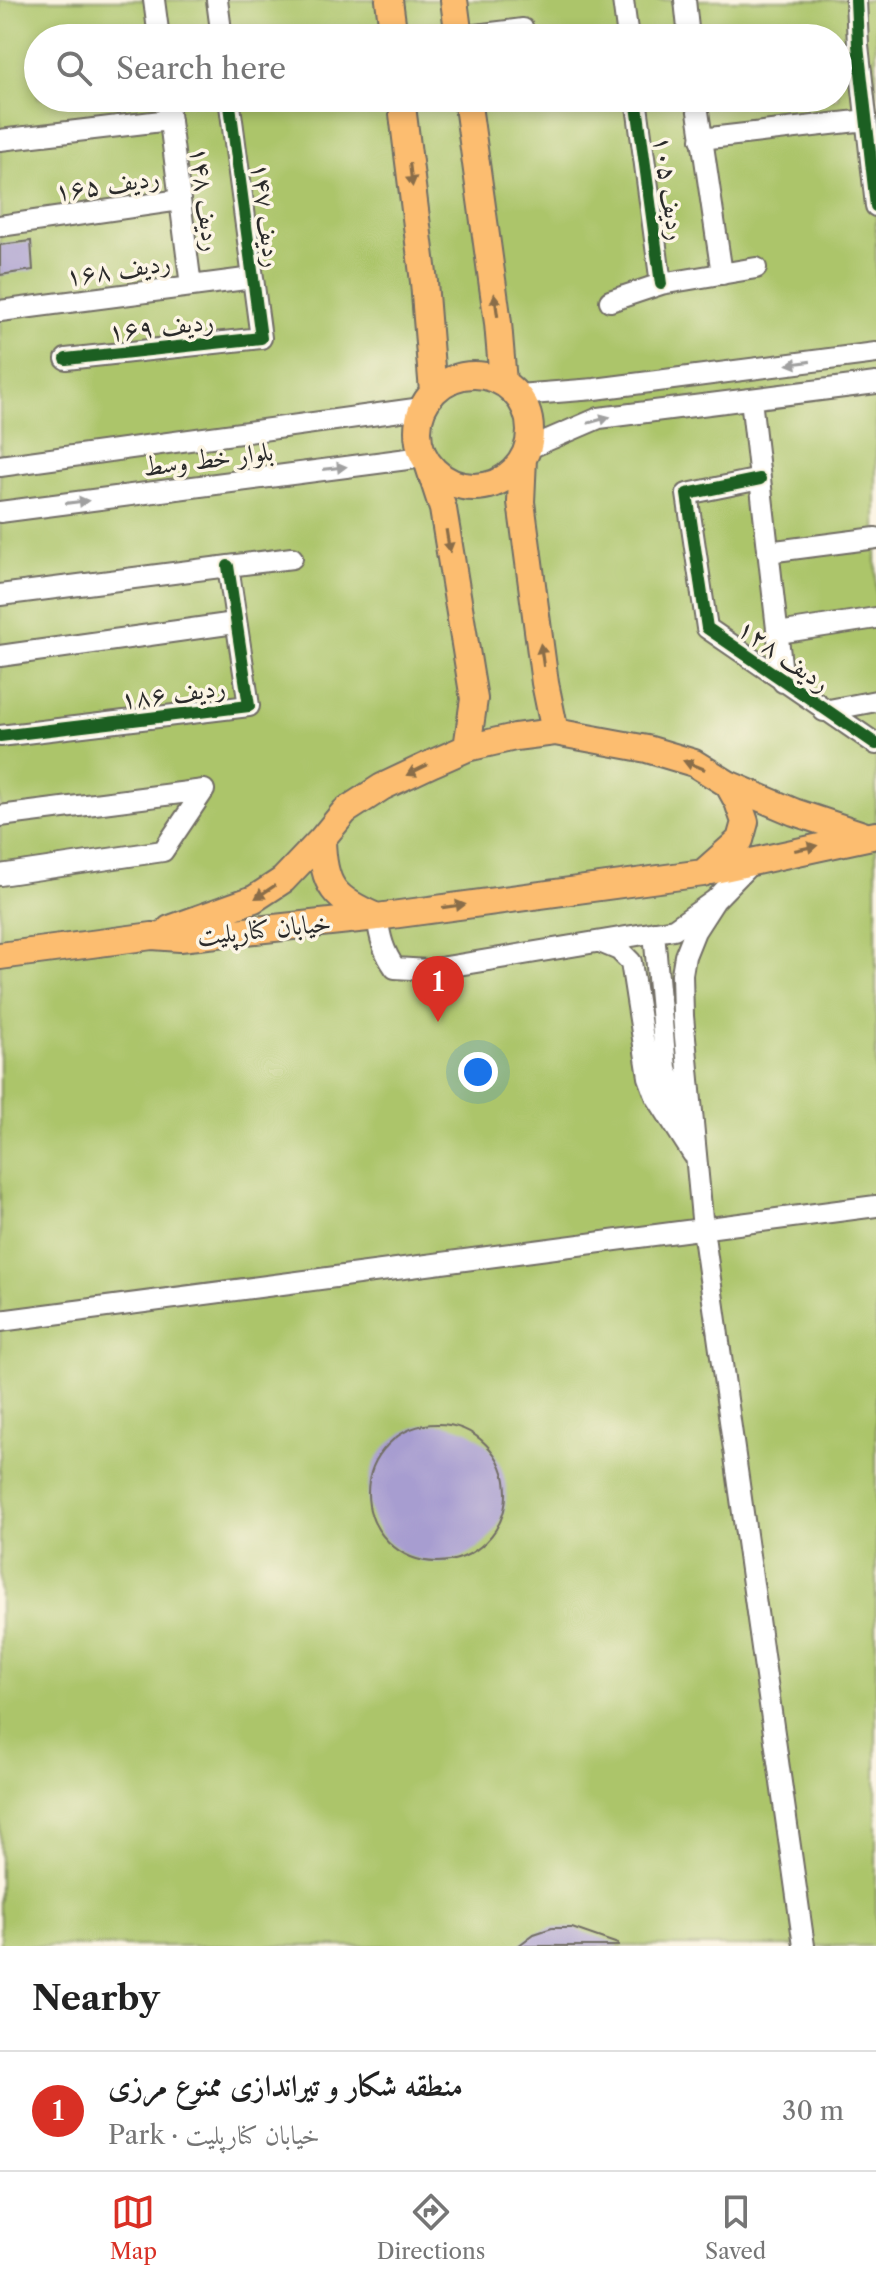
<!DOCTYPE html>
<html lang="en">
<head>
<meta charset="utf-8">
<style>
	:root { --surface:#fff; --page:#f2f2f2; --text:#222; --muted:#767676; --line:#e0e0e0; --accent:#d93025 }
	body { margin:0; font-family:"Libre Caslon Text",Amiri,serif; background:var(--page); color:var(--text) }
	.you { position:absolute; left:478px; top:1072px; width:28px; height:28px; margin:-20px; border:6px solid #fff; border-radius:50%; background:#1a73e8; box-shadow:0 0 0 12px #1a73e833 }
	.badge { display:grid; place-items:center; width:52px; height:52px; border-radius:50%; background:var(--accent); color:#fff; font-size:26px; font-weight:700 }
	.pin { position:absolute; translate:-50% -66px; filter:drop-shadow(0 2px 4px #0008) }
	.pin::after { content:''; position:absolute; top:42px; width:28px; height:24px; background:inherit; clip-path:polygon(0 0,100% 0,50% 100%) }
	.list { margin:0; padding:0; list-style:none }
	h2 { display:flex; justify-content:space-between; align-items:center; height:104px; margin:0; padding:0 32px; font-size:34px }
	h2 small { font-size:26px; font-weight:400; color:var(--muted) }
	.list li { display:grid; grid-template-columns:52px 1fr auto; gap:24px; align-items:center; box-sizing:border-box; height:120px; padding:0 32px; border-top:2px solid var(--line) }
	.list b { display:block; font-size:30px; white-space:nowrap }
	.list p { margin:0; font-size:26px; white-space:nowrap; color:var(--muted) }
	.list em { font-size:26px; font-style:normal; color:var(--muted) }
	.icon { flex:none; width:44px; height:44px; fill:none; stroke:currentColor; stroke-width:2; stroke-linecap:round; stroke-linejoin:round }
	.map { position:relative; flex:none; width:876px; height:1946px; overflow:hidden }
	.search { position:absolute; background:var(--surface); box-shadow:0 4px 12px #0003; left:24px; right:24px; top:24px; height:88px; display:flex; align-items:center; gap:20px; box-sizing:border-box; padding:0 28px; border-radius:44px; color:var(--muted); font-size:30px }
	.sheet { height:224px; background:var(--surface) }
	nav { display:flex; justify-content:space-around; align-items:center; box-sizing:border-box; height:112px; border-top:2px solid var(--line); background:var(--surface); font-size:22px; color:var(--muted) }
	nav a { display:grid; justify-items:center; gap:4px }
	nav .on { color:var(--accent) }
	.map>svg:first-child { display:block }
	.green { fill:#acc56b; stroke:#6c784b; stroke-width:2; fill-rule:evenodd }
	.building { fill:#a79dd0 }
	.lines { fill:none; stroke-linecap:round; stroke-linejoin:round }
	.minor-casing { stroke:#726e65; stroke-width:24 }
	.major-casing { stroke:#726e65; stroke-width:30 }
	.minor { stroke:#fff; stroke-width:20 }
	.major { stroke:#fcbd6f; stroke-width:26 }
	.cycleway-casing { stroke:#fcf5e5; stroke-width:17 }
	.cycleway { stroke:#1b5e20; stroke-width:12 }
	.oneway { fill:#896d4a }
	.oneway2 { fill:#a0a0a0 }
	.labels { text-anchor:middle; stroke-width:7; stroke-linejoin:round; paint-order:stroke }
	.street-label { font-size:26px; fill:#2b2b2b; stroke:#fcf5e5 }
</style>
</head>
<body>
<div class="map">
<svg width="876" height="1946" viewBox="0 0 876 1946">
	<rect width="100%" height="100%" fill="#fcf5e5"/>
	<filter id="ink" filterUnits="userSpaceOnUse"><feTurbulence type="fractalNoise" baseFrequency=".0125" numOctaves="2"/><feDisplacementMap in="SourceGraphic" scale="16" xChannelSelector="R" yChannelSelector="G"/><feConvolveMatrix kernelMatrix="1 2 1 2 8 2 1 2 1" color-interpolation-filters="sRGB"/></filter>
	<filter id="wash" filterUnits="userSpaceOnUse"><feTurbulence type="fractalNoise" baseFrequency=".006" numOctaves="4" result="noise"/><feDisplacementMap in="SourceGraphic" scale="32" xChannelSelector="R" yChannelSelector="G"/><feGaussianBlur stdDeviation="1.8" result="paint"/><feColorMatrix in="noise" values="0 0 0 0 0 0 0 0 0 0 0 0 0 0 0 0 0 1.4 0 .05"/><feComposite in="paint" operator="in"/></filter>
	<g filter="url(#wash)">
		<rect width="100%" height="100%" fill="#f6e9d1"/>
		<path class="green" d="M0 0H876V1946H0ZM38 38H838V98H38Z"/>
		<g id="blocks">
			<path class="building" d="M31 241 33 270 0 275V245Z
				M368 1493a69 69 0 1 1 138 0a69 69 0 1 1-138 0Z
				M552 1928H572L618 1944V1946H518L534 1934Z"/>
		</g>
	</g>
	<g filter="url(#ink)">
		<use href="#blocks" fill-opacity="0" stroke="#726e65" stroke-width="2"/>
		<g class="lines">
			<defs>
				<path id="minor" d="M154 0 159 38
					M217 0 222 38
					M623 0 628 38
					M685 0 689 38
					M856 0 858 45 876 206
					M459 37 523 29
					M167 98 191 286
					M636 98 661 284
					M696 98 722 274
					M701 139 866 120
					M0 140 170 120
					M0 226 180 200
					M610 301 661 284 756 268
					M0 311 253 278
					M66 359 261 338 229 98
					M518 395 595 389 876 353
					M751 399 783 682
					M527 449 599 418 876 383
					M0 466 422 408
					M760 479 687 494 707 628 876 744
					M0 512 423 457
					M768 552 876 538
					M0 595 292 558
					M778 633 876 618
					M0 656 235 623
					M824 711 876 701
					M0 736 249 706 228 566
					M0 816 204 790
					M0 875 163 851 204 790
					M715 900 695 931 685 956 682 974 683 1016 703 1229 804 1946
					M377 917C380 937 383 951 395 968L428 970 674 929 715 900 755 859
					M654 932 666 1068 684 1119
					M600 942 619 950 631 962 649 1077 656 1096 693 1154
					M0 1321 876 1206"/>
				<path id="major" d="M389 0 394 38
					M454 0 459 38
					M401 98 424 282 433 392
					M467 98 498 323 503 382
					M418 431a56 56 0 1 1 112 0a56 56 0 1 1-112 0Z
					M523 458 521 502 545 683 555 732
					M429 466 443 509 474 699 467 748
					M728 784 794 812 863 835
					M710 871 876 835
					M170 929 254 899 283 880 322 839
					M0 956 152 936 180 938 377 917 703 873 740 840 745 822 738 802 728 784 694 763 647 749 555 732 515 737 467 748 433 763 382 787 345 811 322 839C323 887 334 899 377 917"/>
			</defs>
			<use href="#minor" class="minor-casing"/>
			<use href="#major" class="major-casing"/>
			<use href="#minor" class="minor"/>
			<use href="#major" class="major"/>
			<defs>
				<path id="cycleway" d="M856 0 858 45 876 206
					M636 98 661 284
					M66 359 261 338 229 98
					M760 479 687 494 707 628 876 744
					M0 736 249 706 228 566"/>
			</defs>
			<use href="#cycleway" class="cycleway-casing"/>
			<use href="#cycleway" class="cycleway"/>
		</g>
		<defs><path id="oneway-solid" d="M-6-.8H1V-3.2L6.5 0L1 3.2V.8H-6Z" transform="scale(2)"/></defs>
		<g class="oneway">
			<use href="#oneway-solid" transform="translate(411 175) rotate(83)"/>
			<use href="#oneway-solid" transform="translate(496 305) rotate(-98)"/>
			<use href="#oneway-solid" transform="translate(448 541) rotate(81)"/>
			<use href="#oneway-solid" transform="translate(542 655) rotate(-98)"/>
			<use href="#oneway-solid" transform="translate(694 765) rotate(-158)"/>
			<use href="#oneway-solid" transform="translate(417 770) rotate(154)"/>
			<use href="#oneway-solid" transform="translate(806 848) rotate(-12)"/>
			<use href="#oneway-solid" transform="translate(265 892) rotate(147)"/>
			<use href="#oneway-solid" transform="translate(454 906) rotate(-8)"/>
		</g>
		<g class="oneway2">
			<use href="#oneway-solid" transform="translate(799 363) rotate(172)"/>
			<use href="#oneway-solid" transform="translate(599 420) rotate(-16)"/>
			<use href="#oneway-solid" transform="translate(335 468) rotate(-7)"/>
			<use href="#oneway-solid" transform="translate(77 502) rotate(-7)"/>
		</g>
	</g>
	<g class="labels">
		<g class="street-label">
			<text transform="translate(107 184) rotate(-8)" y="9">ردیف ۱۶۵</text>
			<text transform="translate(670 188) rotate(82)" y="9">ردیف ۱۰۵</text>
			<text transform="translate(206 199) rotate(83)" y="9">ردیف ۱۴۸</text>
			<text transform="translate(267 215) rotate(83)" y="9">ردیف ۱۴۷</text>
			<text transform="translate(118 269) rotate(-8)" y="9">ردیف ۱۶۸</text>
			<text transform="translate(161 326) rotate(-6)" y="9">ردیف ۱۶۹</text>
			<text transform="translate(208 459) rotate(-7)" y="9">بلوار خط وسط</text>
			<text transform="translate(784 655) rotate(35)" y="9">ردیف ۱۲۸</text>
			<text transform="translate(173 693) rotate(-7)" y="9">ردیف ۱۸۶</text>
			<text transform="translate(264 929) rotate(-6)" y="9">خیابان کنارپلیت</text>
		</g>
	</g>
</svg>
<div class="you"></div>
<div class="pin badge" style="left:438px;top:1022px">1</div>
<div class="search"><svg class="icon" aria-label="search" viewBox="0 0 24 24"><circle cx="10" cy="10" r="6"/><path d="M15 15l6 6"/></svg>Search here</div>
</div>
<section class="sheet">
<h2>Nearby<small></small></h2>
<ul class="list">
<li><span class="badge">1</span><div><b>منطقه شکار و تیراندازی ممنوع مرزی</b><p>Park · خیابان کنارپلیت</p></div><em>30 m</em></li>
</ul>
</section>
<nav>
<a class="on"><svg class="icon" aria-label="map" viewBox="0 0 24 24"><path d="M3 6l6-2 6 2 6-2v14l-6 2-6-2-6 2zM9 4v14M15 6v14"/></svg>Map</a>
<a><svg class="icon" aria-label="directions" viewBox="0 0 24 24"><path d="M12 3l9 9-9 9-9-9zM9 14v-3h6M13 9l2 2-2 2"/></svg>Directions</a>
<a><svg class="icon" aria-label="saved" viewBox="0 0 24 24"><path d="M7 4h10v16l-5-4-5 4z"/></svg>Saved</a>
</nav>
</body>
</html>
